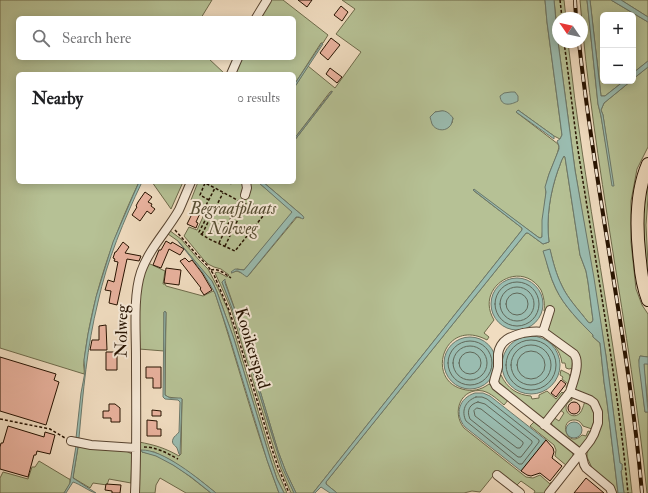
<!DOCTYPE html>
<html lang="en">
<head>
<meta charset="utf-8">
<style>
	:root { --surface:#fff; --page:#f2f2f2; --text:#202124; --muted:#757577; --line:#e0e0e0 }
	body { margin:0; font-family:"IM FELL Double Pica",serif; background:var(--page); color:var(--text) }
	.controls { position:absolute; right:12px; top:12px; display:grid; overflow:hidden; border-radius:6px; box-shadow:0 2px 10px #0003 }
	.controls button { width:36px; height:36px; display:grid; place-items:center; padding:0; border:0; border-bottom:1px solid var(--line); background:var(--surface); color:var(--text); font:20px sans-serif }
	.compass { position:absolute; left:552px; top:12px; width:36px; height:36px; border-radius:50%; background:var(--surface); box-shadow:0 2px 10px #0003; rotate:304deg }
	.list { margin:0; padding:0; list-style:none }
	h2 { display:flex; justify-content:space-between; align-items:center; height:52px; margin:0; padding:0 16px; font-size:17px }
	h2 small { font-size:13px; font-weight:400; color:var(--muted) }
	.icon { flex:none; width:22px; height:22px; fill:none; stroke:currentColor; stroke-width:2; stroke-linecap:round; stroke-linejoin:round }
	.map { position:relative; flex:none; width:648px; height:493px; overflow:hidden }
	.search { position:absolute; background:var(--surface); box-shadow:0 2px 10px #0003; left:16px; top:16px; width:280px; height:44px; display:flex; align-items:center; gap:10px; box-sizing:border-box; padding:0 14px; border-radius:6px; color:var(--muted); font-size:15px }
	.panel { position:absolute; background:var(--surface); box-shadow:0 2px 10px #0003; left:16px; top:72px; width:280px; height:112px; border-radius:6px }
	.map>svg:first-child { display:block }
	.green { fill:#b6c195; stroke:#6e6a4a; fill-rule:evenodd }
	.water { fill:#9abcb0; stroke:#6c786a }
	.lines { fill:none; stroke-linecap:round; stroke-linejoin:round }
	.shore { stroke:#606758; stroke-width:1 }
	.building { fill:#e9b29e; stroke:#261200 }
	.minor-casing { stroke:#584430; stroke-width:10 }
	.highway-casing { stroke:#261200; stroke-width:14 }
	.path { stroke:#261200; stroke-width:1.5; stroke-dasharray:3 2; stroke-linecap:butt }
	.minor { stroke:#f5e8d6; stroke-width:8 }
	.highway { stroke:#f0dcc0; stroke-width:12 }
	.rail-casing { stroke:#261200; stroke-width:4 }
	.rail { stroke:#f5e8d6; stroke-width:2.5; stroke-dasharray:8; stroke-linecap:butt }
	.labels { text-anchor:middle; stroke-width:4; stroke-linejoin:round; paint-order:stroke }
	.park-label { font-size:17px; font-style:italic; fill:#584f34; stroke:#f5e8d6 }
	.street-label { font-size:17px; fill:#261200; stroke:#f5e8d6 }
</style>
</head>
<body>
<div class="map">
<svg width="648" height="493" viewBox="0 0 648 493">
	<rect width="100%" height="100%" fill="#f0dcc0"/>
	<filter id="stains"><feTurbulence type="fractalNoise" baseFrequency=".005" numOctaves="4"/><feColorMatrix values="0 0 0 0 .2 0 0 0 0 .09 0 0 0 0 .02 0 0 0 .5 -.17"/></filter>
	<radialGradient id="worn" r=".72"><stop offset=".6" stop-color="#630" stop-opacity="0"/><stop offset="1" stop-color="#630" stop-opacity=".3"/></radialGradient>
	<path class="green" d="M0 0H212L201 18H18V58H208L225 74H18V182H139C112 239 91 299 84 362 83 366 85 370 84 374L0 348Z
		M270 0H283L328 35 323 43H321L294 85V74H234L241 58H294V18H260Z
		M342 0H545L547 22 562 135 560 139 554 136 518 110 516 112 558 144 559 147C556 162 545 176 546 192L542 237 540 238 538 237 474 190V191L522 228V230L313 493H296L286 472 278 451 241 327 225 281 222 282C252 350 263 425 294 493H291L280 467 273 446 231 309 221 286 215 273 218 272 227 277 229 275 221 269 214 267 208 264 203 259 184 236 189 227 197 230 207 208 191 200 198 182H226L231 184 234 182H258L292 211V213L244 270 237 269 231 273 237 271 248 276 297 217 301 218 303 216 263 182H294V141L332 92V91L330 92 294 139V88L308 66 335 88 361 52 336 34 355 9ZM443 111 453 118 452 123 435 112Z
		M554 0H564L566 18H558V39Z
		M580 0H587L598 104 601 116 613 186 603 115 601 110 604 103 631 81H633V79L648 67V147L637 169 631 201V242L636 289 642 305 648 314V357L640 356 639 360 645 412H648V493H647C630 328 593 164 580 0Z
		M590 0H611L648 22V61L633 73V15H603V81H624L605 96H601Z
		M621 0H648V17Z
		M558 42H568C584 193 617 342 632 493H624L621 470H622V464H620L606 356 575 170Z
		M564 156 565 157 580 255 586 271 588 282 593 320 592 322 589 323 588 322C579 310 568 299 562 286 556 274 553 262 550 250L544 251C547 264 550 277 556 289 564 306 580 322 593 335V337L600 343 604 382 607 402 618 493H615L592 468 587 457V453L590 445 600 410 575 390V388L580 363 548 331 547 312 544 311C545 304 544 297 541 290 521 258 474 287 494 320L484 333 489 337 487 340C444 317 425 379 462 389 472 392 481 390 489 384L509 399 504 405C498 400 491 393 483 391 461 387 451 412 464 428L526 477 533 478 540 475 550 484 551 482 553 483 545 493H534L535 491 521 481 516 486 497 471 480 492 472 491 464 493H337L326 484V482L526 233H528L543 244 549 242C546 218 550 193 558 170 560 166 561 160 564 156Z
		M648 172V198L646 225 648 264V293L641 202Z
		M152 182H183L171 209Z
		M169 230 181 239 199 260 208 269 218 288 228 310 234 331 269 447 276 468 287 493H284L277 479 270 458 234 339 217 292 212 281 203 271 178 241 168 234 161 244V243Z
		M148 263 165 271 163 284H165L166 286 203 296 213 291 215 293C237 359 254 428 279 493H216L197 478 172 461 154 452H142C147 453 152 454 157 456 177 465 194 480 211 493H186L160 478 156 485 155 493H137L139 442C155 445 165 448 179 456L181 454 182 399 168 397 165 395 166 312H164V351L139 349V296L143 276Z
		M542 335 574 359 573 368 569 369 566 368 565 363H562C560 349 552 343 542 336Z
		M644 363 648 364V406L644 369Z
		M561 370 569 374 571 378 568 389 545 418H542L497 384 496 381 501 375C507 388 517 395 531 396L532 399 539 398V395L547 391 556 399 562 392 563 393 567 389 566 387 568 384 562 379 563 377 560 375Z
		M572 398V400C558 407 572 422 580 413 582 411 584 404 585 401 597 407 595 418 592 429L583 426C581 423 580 421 576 420 557 418 567 450 582 435L586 436 588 431 592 432 581 448H578L552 426 551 420 553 417 559 421 564 413 559 409 569 399Z
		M534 422 573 452V457L567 466 555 456 556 450 554 445 530 426Z
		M76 444 124 450 132 454 131 483 109 479 107 485 93 483 90 488 75 479 73 477 78 447 76 446Z
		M39 461 69 479H70V484L64 493H0V478L3 472 28 479 32 467H35Z"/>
	<path class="water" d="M545 0H554L558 42 575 170 594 278 606 356 620 463 622 464V470L621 471 624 493H618L607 402 604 382 600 343 593 337V335C580 322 564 306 556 289 550 277 547 263 543 251L550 249C553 262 556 274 562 286 568 299 579 310 588 322L590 323 592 322 593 320 588 282 586 271 580 255 565 157 564 156C561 160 560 166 558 170 550 193 546 218 549 242L543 244 528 233H526L326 482V484L337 493H330L321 487 315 493H313L522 230V228L473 190 474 189 538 237 540 238 542 237V220L546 192 545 187 549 174 559 149V146L557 141 560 139 562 135 547 22Z
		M587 0H590L601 96H605L624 81H631L604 103 601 110 603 115 614 186H612L601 116 598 104Z
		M611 0H621L648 17V22Z
		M322 43 323 44 294 88V85Z
		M648 61V67L633 79V73Z
		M332 91V92L294 141V139Z
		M511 92H515L518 96V101C511 105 501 107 500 96L504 93Z
		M518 110 554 136V139L516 112Z
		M441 111C446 110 450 114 453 118 452 121 452 125 449 127 444 132 435 130 432 124 431 122 431 119 430 117L435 112Z
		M139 182H142C124 220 107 260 98 302 87 346 83 393 79 438L77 439 76 438 81 393 85 372 84 360 88 334 96 297 113 242Z
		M258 182H263L303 216 304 218 303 219 299 217H296L247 277C240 273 239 268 232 273L231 272 235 269 244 270 292 212Z
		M178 241 212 281 217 292 234 339 270 458 277 479 284 493H279L267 460 228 332 215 293 203 273Z
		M491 304a26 26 0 1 1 52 0a26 26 0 1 1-52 0Z
		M225 279V283L241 327 278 451 286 472 296 493H294L282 467 238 324 222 282Z
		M165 311 166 313 165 351V395L170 398H181L182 399 180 455 179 454C178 452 178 450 177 448 175 445 171 444 173 439 174 436 177 435 179 432L180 402 178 400 165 399 163 397 164 312Z
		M502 365a29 29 0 1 1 58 0a29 29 0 1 1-58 0Z
		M444 363a26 26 0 1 1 52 0a26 26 0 1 1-52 0Z
		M640 356 648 357V364H644L648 412H645L639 366V360Z
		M475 393H483L490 396 546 440 521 471 465 427C454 414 459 398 475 393Z
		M566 430a8 8 0 1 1 16 0a8 8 0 1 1-16 0Z
		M76 446 78 447 73 478 96 493C90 492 80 484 73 482L66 493H64L70 483Z
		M141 450C163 449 199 479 216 493H211L191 477 173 465 156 456 142 452Z"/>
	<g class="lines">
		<path class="shore" d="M495 304a22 22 0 1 1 44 0a22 22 0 1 1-44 0Z
			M500 304a17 17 0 1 1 34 0a17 17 0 1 1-34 0Z
			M506 304a11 11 0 1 1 22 0a11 11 0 1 1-22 0Z
			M506 365a25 25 0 1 1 50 0a25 25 0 1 1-50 0Z
			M448 363a22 22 0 1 1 44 0a22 22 0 1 1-44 0Z
			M511 365a20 20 0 1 1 40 0a20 20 0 1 1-40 0Z
			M453 363a17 17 0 1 1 34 0a17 17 0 1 1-34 0Z
			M517 365a14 14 0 1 1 28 0a14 14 0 1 1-28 0Z
			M459 363a11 11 0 1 1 22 0a11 11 0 1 1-22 0Z
			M476 397H482L487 399 539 440V442L522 464H519L466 421C461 411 465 401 476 397Z
			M478 402 485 404 532 441V443L521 457H518L470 419C466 410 470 404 478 402Z
			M477 408 481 409 523 442V444L520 448H517L475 416 474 411Z"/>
	</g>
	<path class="building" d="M298 0H312L307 7Z
		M341 6 348 12 342 21 334 15Z
		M331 38 340 45 328 60 320 53Z
		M330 68 342 77 337 83 326 74Z
		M145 192 152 197 148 202 152 204 151 206 155 209 151 214 147 211 140 221 132 215 137 207 136 206 138 202Z
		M196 206 202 209 196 222 198 223 196 228 187 224Z
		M166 241 171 244 172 242 184 249 180 255 169 249 161 268 153 265 159 250H161Z
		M123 242 129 247 125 253 141 256 139 261 127 259 117 305 109 303 111 291 105 290 108 280 114 282 118 262 114 261 115 259 113 258 115 252H116Z
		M185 258 189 262 192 260 202 273 212 290 204 295 200 289 201 288 180 261Z
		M166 268 181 270 179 285 164 283Z
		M106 325 107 350H90L92 340H99V326Z
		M106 352H117V370H106Z
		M0 357 56 374 54 380 59 382 46 425 0 411Z
		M146 367H161V388H153V378H146Z
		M561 380 566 384 556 397 551 393Z
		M568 408a6 6 0 1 1 12 0a6 6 0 1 1-12 0Z
		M109 404H115L120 408V422H111V418H103V411H109Z
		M152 410 161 411V416H152Z
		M147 420 157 421V429H161V436H147Z
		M8 426 44 437 45 432 55 435 50 454 37 451 36 455H34L28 477 0 469V447L1 443H3Z
		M546 440 553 448 554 452 552 458 562 466 550 481 540 473 531 476 527 475 521 471Z
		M586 478 604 493H574Z
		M106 484 121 485 120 493H112V491L105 490Z"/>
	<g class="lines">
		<defs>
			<path id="minor" d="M256 18 267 0
				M231 74 238 58
				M245 195 247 188 246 182
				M543 332 550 310
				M570 392C573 382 581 363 574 354L545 333C539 330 530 332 523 333 511 336 500 340 498 354 498 358 498 362 498 367 497 372 495 377 494 382L496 386 581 454C584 459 582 463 586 468L610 488 612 493
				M544 425 570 392 590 400 594 403 598 412V423L594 434 590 441 549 493
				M71 441 91 445 136 448
				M497 475 520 493
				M135 493C137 448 136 402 136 357 136 331 133 296 141 272 149 249 167 231 179 210 183 201 187 191 191 182"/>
			<path id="highway" d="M648 164C635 194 636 229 640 261 641 274 643 287 648 300"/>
		</defs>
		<use href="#minor" class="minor-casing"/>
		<use href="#highway" class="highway-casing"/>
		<path class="path" d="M560 0 562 18
			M564 42C569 78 573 114 578 150 596 265 617 378 628 493
			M209 200 200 195 205 183 215 188
			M217 206 233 214
			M175 230 198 256 207 265 214 275 229 310 236 331 271 446 278 467 289 493
			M202 234 223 193
			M219 243 239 201 215 188 204 209 210 211 199 232C204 238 227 247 235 251L267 211 266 210 249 202
			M225 246 246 203
			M211 270C219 268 225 274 231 278
			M0 419 50 429 65 438
			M144 447C156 447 167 453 178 459"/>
		<use href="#minor" class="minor"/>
		<use href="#highway" class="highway"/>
		<defs>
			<path id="rail" d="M575 0 576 18
				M579 42C595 193 629 342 642 493"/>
		</defs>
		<use href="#rail" class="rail-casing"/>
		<use href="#rail" class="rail"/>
	</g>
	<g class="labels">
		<g class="park-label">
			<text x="233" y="214">Begraafplaats<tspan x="233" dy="20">Nolweg</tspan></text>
		</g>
		<g class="street-label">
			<text transform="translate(121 331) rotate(-89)" y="6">Nolweg</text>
			<text transform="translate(253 348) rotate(73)" y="6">Kooikerspad</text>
		</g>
	</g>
	<rect width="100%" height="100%" filter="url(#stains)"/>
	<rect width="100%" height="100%" fill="url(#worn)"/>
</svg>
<div class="controls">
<button>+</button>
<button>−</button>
</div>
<svg class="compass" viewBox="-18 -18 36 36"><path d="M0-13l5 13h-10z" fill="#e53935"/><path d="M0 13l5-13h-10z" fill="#757577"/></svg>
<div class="search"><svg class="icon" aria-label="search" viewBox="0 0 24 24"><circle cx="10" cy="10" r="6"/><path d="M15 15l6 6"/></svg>Search here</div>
<section class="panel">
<h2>Nearby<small>0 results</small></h2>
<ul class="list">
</ul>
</section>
</div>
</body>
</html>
